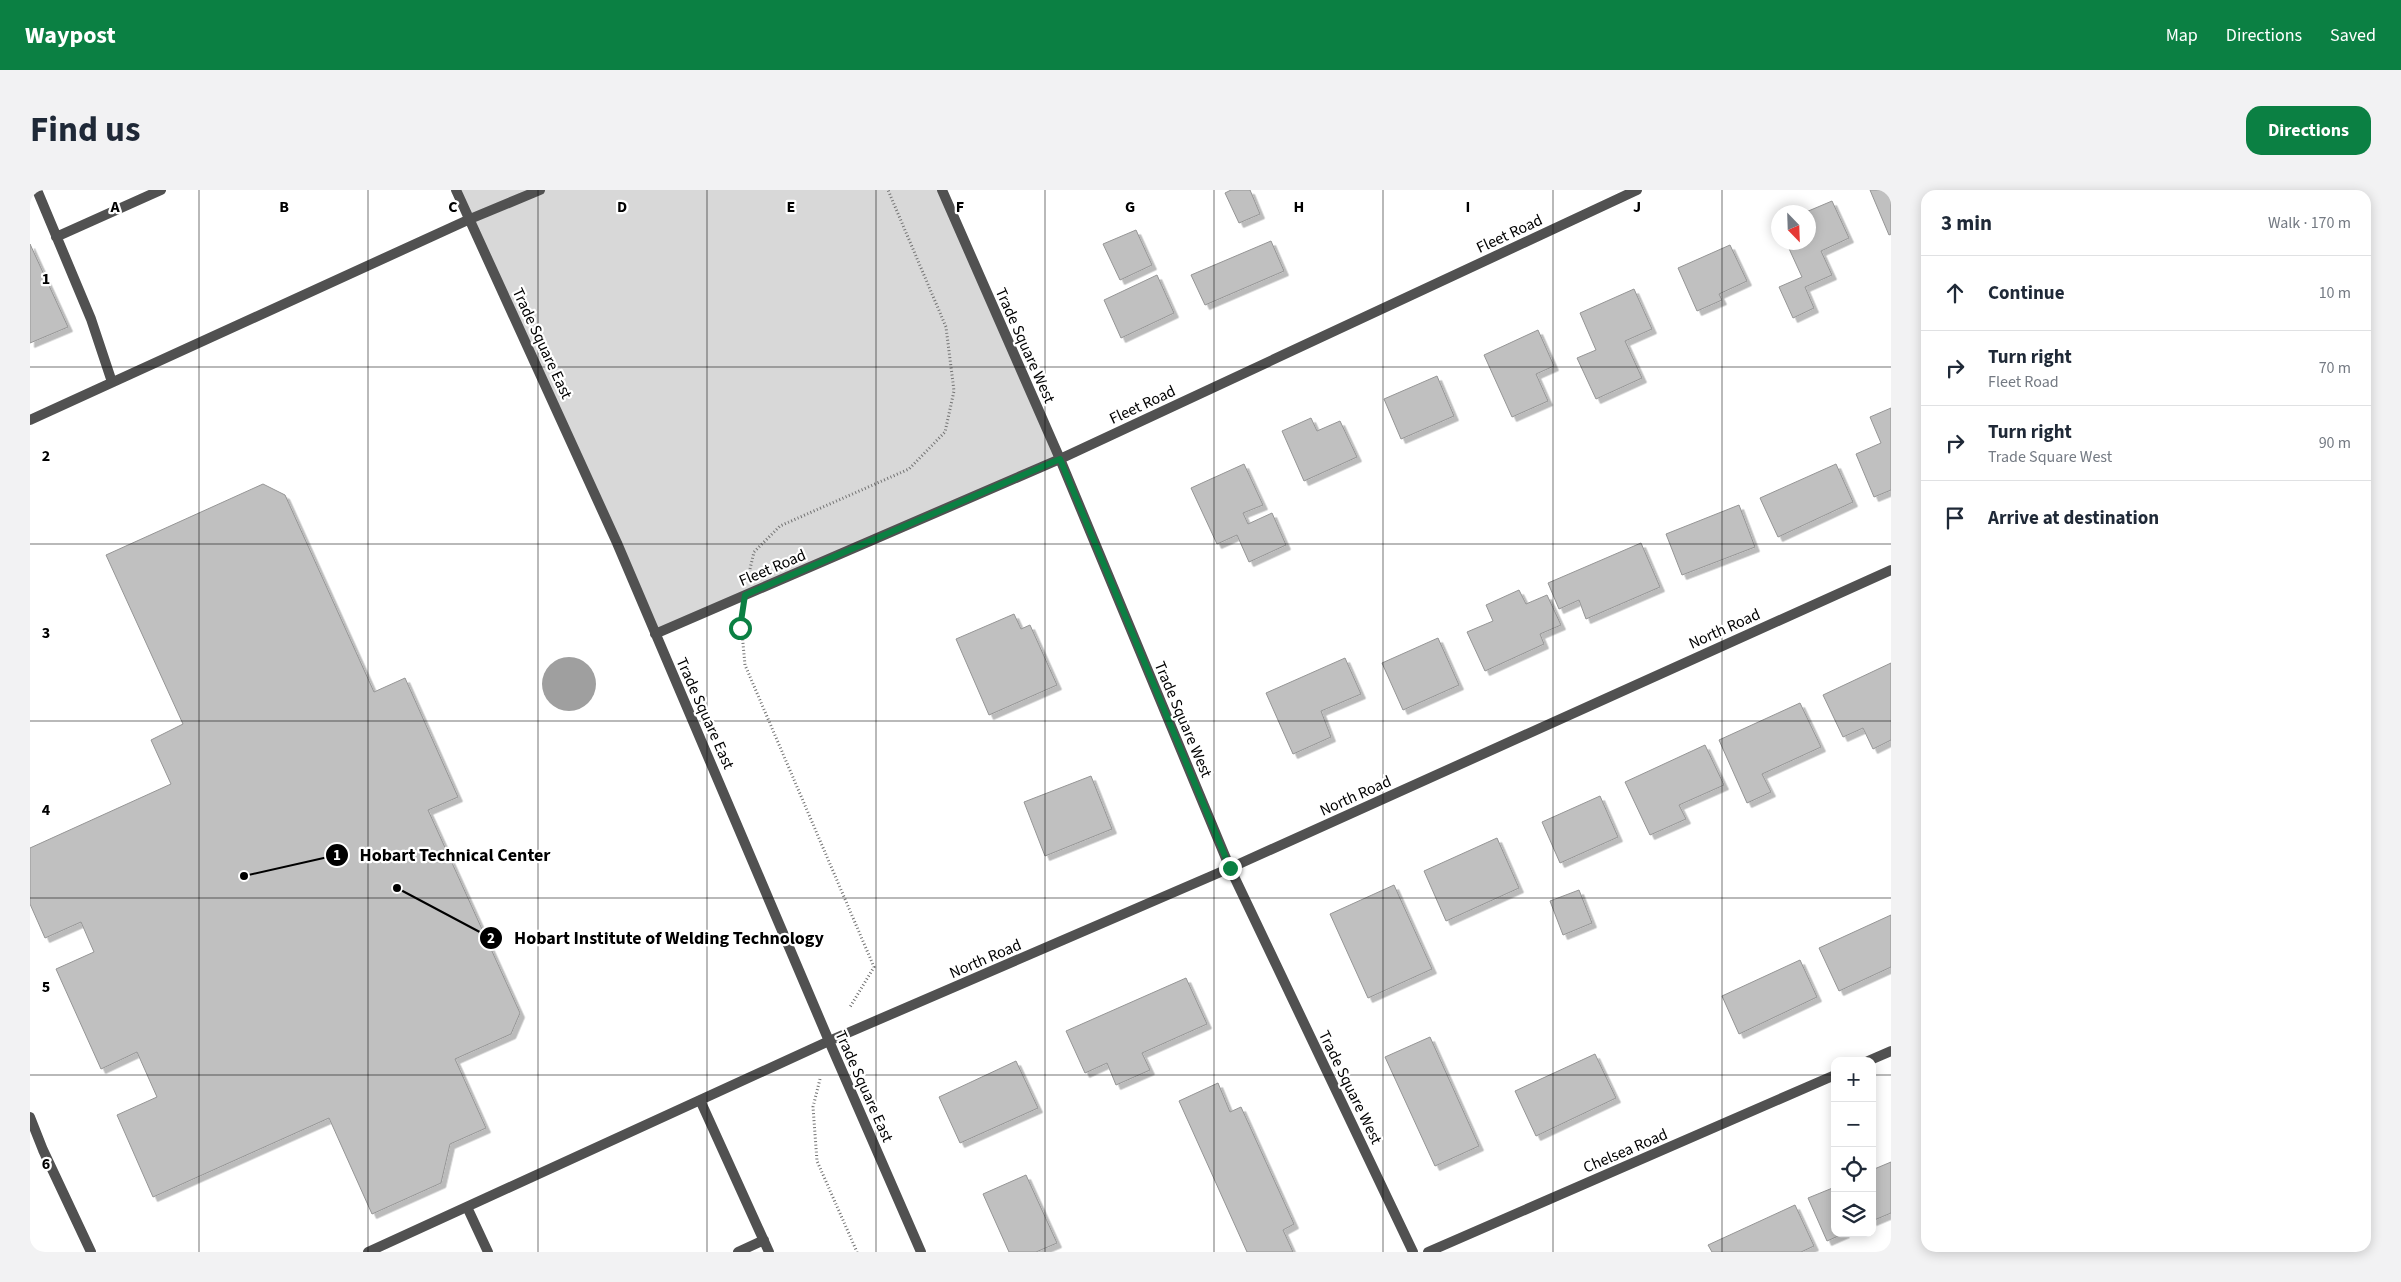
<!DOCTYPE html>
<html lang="en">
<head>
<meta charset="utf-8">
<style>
	:root { --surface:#fff; --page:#f2f2f3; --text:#1f2937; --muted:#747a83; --line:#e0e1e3; --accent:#0b8043 }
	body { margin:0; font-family:"Source Sans 3",sans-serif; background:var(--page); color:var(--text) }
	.controls { position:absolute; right:15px; bottom:15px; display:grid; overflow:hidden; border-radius:10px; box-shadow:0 2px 12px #0003 }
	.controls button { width:45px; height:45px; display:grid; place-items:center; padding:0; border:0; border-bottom:1px solid var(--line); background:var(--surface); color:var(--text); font:25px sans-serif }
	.compass { position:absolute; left:1741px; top:15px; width:45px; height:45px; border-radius:50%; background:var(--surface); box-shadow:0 2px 12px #0003; rotate:157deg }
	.stop { position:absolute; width:15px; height:15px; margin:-11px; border:4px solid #0b8043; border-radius:50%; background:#fff }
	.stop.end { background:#0b8043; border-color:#fff; box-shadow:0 1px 5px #0008 }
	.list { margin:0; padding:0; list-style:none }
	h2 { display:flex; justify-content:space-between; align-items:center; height:65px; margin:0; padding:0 20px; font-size:21px }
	h2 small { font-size:16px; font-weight:400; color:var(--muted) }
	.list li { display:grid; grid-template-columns:32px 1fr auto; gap:15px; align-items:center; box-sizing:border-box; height:75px; padding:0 20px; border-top:1px solid var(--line) }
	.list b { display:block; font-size:19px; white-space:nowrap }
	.list p { margin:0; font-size:16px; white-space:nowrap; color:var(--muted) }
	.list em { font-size:16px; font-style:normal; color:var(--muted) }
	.icon { flex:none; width:28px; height:28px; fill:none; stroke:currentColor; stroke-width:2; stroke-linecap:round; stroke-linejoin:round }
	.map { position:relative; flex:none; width:1861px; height:1062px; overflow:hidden; border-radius:15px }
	header { display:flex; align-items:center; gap:30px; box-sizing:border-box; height:70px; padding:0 25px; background:var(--accent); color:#fff }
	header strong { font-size:24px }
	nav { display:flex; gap:28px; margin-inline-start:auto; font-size:18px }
	.intro { display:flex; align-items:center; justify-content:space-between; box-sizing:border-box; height:120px; padding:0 30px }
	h1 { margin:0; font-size:35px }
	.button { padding:12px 22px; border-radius:15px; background:var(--accent); color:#fff; font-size:18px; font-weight:700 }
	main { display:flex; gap:30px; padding:0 30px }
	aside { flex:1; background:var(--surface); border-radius:15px; box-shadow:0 2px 12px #0003 }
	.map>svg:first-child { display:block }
	.green { fill:#d8d8d8 }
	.water { fill:#9f9f9f }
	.building { fill:#c0c0c0; stroke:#959595; filter:url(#shadow) }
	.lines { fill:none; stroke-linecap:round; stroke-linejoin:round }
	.path { stroke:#737373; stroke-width:3; stroke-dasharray:1 2.5; stroke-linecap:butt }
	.lane { stroke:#515151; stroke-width:10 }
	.street { stroke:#515151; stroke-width:10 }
	.route { stroke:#0b8043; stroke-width:6 }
	.grid { fill:none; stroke:#000; stroke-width:1; stroke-opacity:0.55 }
	.labels { text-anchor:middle; stroke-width:4.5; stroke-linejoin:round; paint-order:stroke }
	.street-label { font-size:16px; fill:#000; stroke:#fff }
	.grid-label { font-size:16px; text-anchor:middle; font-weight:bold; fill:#000; stroke:#fff; stroke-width:4.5; stroke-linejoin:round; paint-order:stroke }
	.leader { fill:none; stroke:#000; stroke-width:2 }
	.callout-dot { fill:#000; stroke:#fff; stroke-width:2 }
	.mark-label { font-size:15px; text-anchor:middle; font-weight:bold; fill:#fff }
	.callout-label { font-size:18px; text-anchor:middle; font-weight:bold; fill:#000; stroke:#fff; stroke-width:4.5; stroke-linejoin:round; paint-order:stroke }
</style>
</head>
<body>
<header>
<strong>Waypost</strong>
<nav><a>Map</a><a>Directions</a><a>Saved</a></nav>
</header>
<div class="intro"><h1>Find us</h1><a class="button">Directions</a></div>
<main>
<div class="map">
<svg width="1861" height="1062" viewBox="0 0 1861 1062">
	<defs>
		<filter id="shadow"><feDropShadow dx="4.5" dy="4.5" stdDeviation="0" flood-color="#0004"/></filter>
	</defs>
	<rect width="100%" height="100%" fill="#fff"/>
	<path class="green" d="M426 0H912L1030 269 625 444Z"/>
	<path class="water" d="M512 494a27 27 0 1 1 54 0a27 27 0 1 1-54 0Z"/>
	<path class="building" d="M1201 0H1220L1230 24 1209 33 1195 3Z
		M1840 0H1861V44L1859 45Z
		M1802 11 1819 48 1791 61 1802 85 1775 97 1784 118 1763 128 1749 97 1772 87 1756 52H1778V22H1776Z
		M1106 40 1122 75 1090 90 1073 54Z
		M1241 51 1254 81 1175 115 1161 85Z
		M0 54 38 137 0 153Z
		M1700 55 1717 91 1689 104 1692 110 1667 121 1648 78Z
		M1127 85 1144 123 1091 148 1074 110Z
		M1604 99 1622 139 1595 151 1612 188 1566 209 1547 168 1566 160 1550 123Z
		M1508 140 1524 176 1506 184 1518 211 1482 227 1454 165Z
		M1407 186 1424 226 1371 249 1354 209Z
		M1861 218V300L1844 307 1826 264 1851 253 1840 227Z
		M1281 228 1287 241 1310 231 1327 267 1274 291 1252 241Z
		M1214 274 1233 315 1213 323 1218 334 1242 323 1256 355 1219 372 1207 345 1187 354 1161 298Z
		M1806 274 1823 312 1748 347 1730 308Z
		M233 294 255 305 344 502 375 488 428 607 398 620 490 823 481 844 425 869 456 938 420 954 411 993 342 1024 299 928 123 1007 87 925 127 907 107 862 71 879 26 779 64 762 51 732 15 748 0 714V658L141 594 121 550 153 534 76 365Z
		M1709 315 1725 357 1652 385 1636 344Z
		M1611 353 1630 397 1556 429 1549 410 1529 419 1518 393Z
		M1489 400 1496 414 1517 405 1531 435 1510 444 1514 454 1455 481 1437 442 1463 431 1456 415Z
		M984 424 991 439 1000 435 1027 495 959 525 926 449Z
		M1408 448 1429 495 1373 520 1352 473Z
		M1315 468 1331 504 1291 521 1301 547 1263 564 1236 503Z
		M1861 473V550L1843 559 1833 538 1813 547 1793 505Z
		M1770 513 1791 557 1732 584 1741 602 1717 613 1689 550Z
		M1675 555 1694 595 1649 615 1656 629 1620 645 1595 592Z
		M1061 586 1082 639 1015 666 994 612Z
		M1570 606 1588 647 1530 673 1512 632Z
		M1467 648 1489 698 1416 731 1394 681Z
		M1364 695 1402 779 1338 808 1300 724Z
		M1549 700 1562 733 1533 745 1520 711Z
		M1861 725V777L1809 801 1789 758Z
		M1770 770 1787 807 1709 844 1692 806Z
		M1156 788 1177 834 1112 863 1120 880 1086 895 1077 873 1055 883 1036 841Z
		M1400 847 1449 956 1405 976 1355 867Z
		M1565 864 1586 908 1506 946 1485 901Z
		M986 871 1008 918 930 953 909 907Z
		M1188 893 1200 922 1211 917 1264 1034 1253 1040 1263 1062H1217L1149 911Z
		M1861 972V1023L1842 1031V980Z
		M996 985 1027 1053 1006 1062H979L953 1004Z
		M1805 997V1043H1815L1797 1051 1778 1008Z
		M1765 1015 1784 1056 1771 1062H1682L1678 1055Z"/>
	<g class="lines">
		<path class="path" d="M720 379 724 362 750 336 879 279 915 242 924 201 916 137 858 0
			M711 432 715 475 844 777 820 817
			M790 889 783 917 787 971 827 1062"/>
		<path class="lane" d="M7 0 61 129 82 192
			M26 47 131 0
			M0 230 440 29
			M670 910 739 1062
			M0 927 13 960 61 1062
			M437 1017 458 1062
			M338 1062 799 851
			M708 1062 734 1050"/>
		<path class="street" d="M426 0 587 353 799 851 891 1062
			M912 0 1030 269 1200 678 1383 1062
			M440 29 510 0
			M625 444 1030 269 1607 0
			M799 851 1200 678 1861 380
			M1838 871 1861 861
			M1398 1062 1805 885"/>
	</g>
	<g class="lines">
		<path class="route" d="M710 438 715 405 1030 269 1200 678"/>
	</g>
	<path class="grid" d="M169 0V1062M338 0V1062M508 0V1062M677 0V1062M846 0V1062M1015 0V1062M1184 0V1062M1353 0V1062M1523 0V1062M1692 0V1062M0 177H1861M0 354H1861M0 531H1861M0 708H1861M0 885H1805M1842 885H1861"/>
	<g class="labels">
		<g class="street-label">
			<text transform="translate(1479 43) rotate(-25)" y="6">Fleet Road</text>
			<text transform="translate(513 153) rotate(65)" y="6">Trade Square East</text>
			<text transform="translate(996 155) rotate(66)" y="6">Trade Square West</text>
			<text transform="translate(1112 214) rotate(-25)" y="6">Fleet Road</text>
			<text transform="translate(742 377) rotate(-23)" y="6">Fleet Road</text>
			<text transform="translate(1694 438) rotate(-24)" y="6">North Road</text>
			<text transform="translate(676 523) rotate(66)" y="6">Trade Square East</text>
			<text transform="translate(1154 529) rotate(67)" y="6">Trade Square West</text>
			<text transform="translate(1325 605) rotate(-24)" y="6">North Road</text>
			<text transform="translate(955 768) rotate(-23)" y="6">North Road</text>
			<text transform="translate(835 896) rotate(66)" y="6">Trade Square East</text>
			<text transform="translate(1321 897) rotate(64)" y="6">Trade Square West</text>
			<text transform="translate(1595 960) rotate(-23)" y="6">Chelsea Road</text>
		</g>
	</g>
	<g class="grid-label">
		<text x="85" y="22">A</text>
		<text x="254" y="22">B</text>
		<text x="423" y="22">C</text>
		<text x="592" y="22">D</text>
		<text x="761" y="22">E</text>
		<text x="930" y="22">F</text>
		<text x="1100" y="22">G</text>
		<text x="1269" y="22">H</text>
		<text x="1438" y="22">I</text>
		<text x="1607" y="22">J</text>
		<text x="16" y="94">1</text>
		<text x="16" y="271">2</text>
		<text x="16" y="448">3</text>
		<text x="16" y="625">4</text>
		<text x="16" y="802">5</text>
		<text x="16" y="979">6</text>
	</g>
	<path class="leader" d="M214 686L307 665M367 698L461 748"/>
	<g class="callout-dot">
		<circle cx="214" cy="686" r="5"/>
		<circle cx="367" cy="698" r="5"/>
		<circle cx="307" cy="665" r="12"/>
		<circle cx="461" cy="748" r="12"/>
	</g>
	<g class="mark-label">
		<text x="307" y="670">1</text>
		<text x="461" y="753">2</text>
	</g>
	<g class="callout-label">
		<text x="425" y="671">Hobart Technical Center</text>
		<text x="639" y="754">Hobart Institute of Welding Technology</text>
	</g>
</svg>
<div class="controls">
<button>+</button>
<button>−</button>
<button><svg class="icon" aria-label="locate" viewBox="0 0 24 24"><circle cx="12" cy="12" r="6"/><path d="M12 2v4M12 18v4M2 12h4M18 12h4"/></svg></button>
<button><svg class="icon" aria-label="layers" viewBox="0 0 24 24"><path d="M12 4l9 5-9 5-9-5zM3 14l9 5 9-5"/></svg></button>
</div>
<svg class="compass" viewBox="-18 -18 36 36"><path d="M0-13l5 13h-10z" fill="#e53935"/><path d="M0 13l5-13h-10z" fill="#747a83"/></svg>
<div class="stop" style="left:710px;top:438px"></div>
<div class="stop end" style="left:1200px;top:678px"></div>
</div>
<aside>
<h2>3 min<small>Walk · 170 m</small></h2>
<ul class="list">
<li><svg class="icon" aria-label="ahead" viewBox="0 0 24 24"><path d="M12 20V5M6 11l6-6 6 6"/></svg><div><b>Continue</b></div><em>10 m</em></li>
<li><svg class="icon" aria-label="right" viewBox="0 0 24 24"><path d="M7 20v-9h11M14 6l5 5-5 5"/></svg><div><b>Turn right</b><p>Fleet Road</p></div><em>70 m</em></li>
<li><svg class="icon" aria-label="right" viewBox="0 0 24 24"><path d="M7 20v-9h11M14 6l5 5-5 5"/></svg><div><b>Turn right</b><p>Trade Square West</p></div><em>90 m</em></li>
<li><svg class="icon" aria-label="arrive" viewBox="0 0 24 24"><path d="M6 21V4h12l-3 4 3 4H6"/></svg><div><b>Arrive at destination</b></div></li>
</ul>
</aside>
</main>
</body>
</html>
